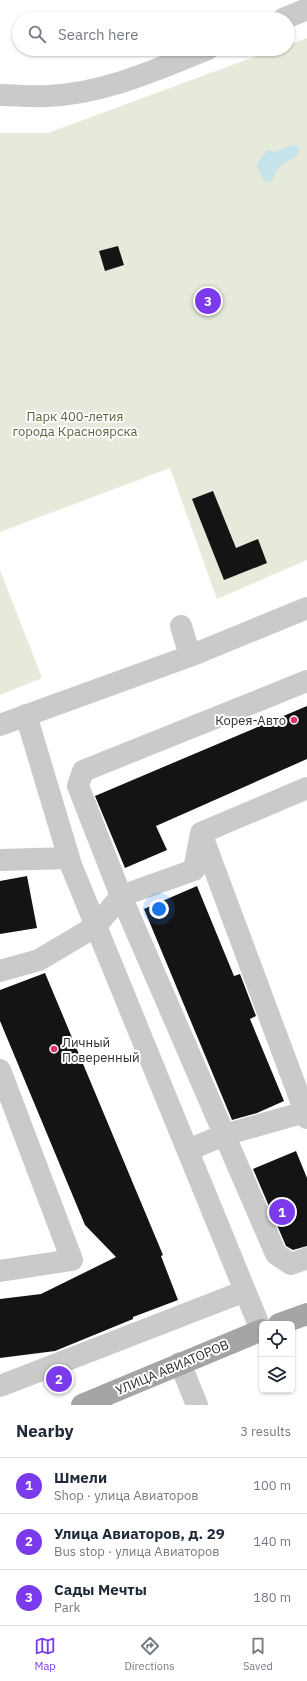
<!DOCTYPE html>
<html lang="en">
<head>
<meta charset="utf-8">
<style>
	:root { --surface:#fff; --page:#f2f2f3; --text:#1f2937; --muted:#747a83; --line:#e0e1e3; --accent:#7c3aed }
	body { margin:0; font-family:"IBM Plex Sans",sans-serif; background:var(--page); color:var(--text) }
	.controls { position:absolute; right:12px; bottom:12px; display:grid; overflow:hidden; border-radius:6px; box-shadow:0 1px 3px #0004 }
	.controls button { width:36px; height:36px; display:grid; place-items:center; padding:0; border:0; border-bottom:1px solid var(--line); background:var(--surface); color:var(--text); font:20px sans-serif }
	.you { position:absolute; left:159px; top:909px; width:14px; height:14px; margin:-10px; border:3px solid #fff; border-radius:50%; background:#1a73e8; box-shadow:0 0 0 6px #1a73e833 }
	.badge { display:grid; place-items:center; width:26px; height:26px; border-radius:50%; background:var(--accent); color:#fff; font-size:13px; font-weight:700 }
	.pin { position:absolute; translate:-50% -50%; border:2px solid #fff; box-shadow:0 1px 4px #0006 }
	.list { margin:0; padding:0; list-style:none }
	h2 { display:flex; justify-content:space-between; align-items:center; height:52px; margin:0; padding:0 16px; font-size:17px }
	h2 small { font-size:13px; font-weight:400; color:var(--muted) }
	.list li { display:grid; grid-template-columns:26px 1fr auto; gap:12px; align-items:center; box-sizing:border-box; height:56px; padding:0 16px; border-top:1px solid var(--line) }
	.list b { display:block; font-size:15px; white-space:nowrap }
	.list p { margin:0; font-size:13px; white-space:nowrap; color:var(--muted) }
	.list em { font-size:13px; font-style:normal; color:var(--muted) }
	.icon { flex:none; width:22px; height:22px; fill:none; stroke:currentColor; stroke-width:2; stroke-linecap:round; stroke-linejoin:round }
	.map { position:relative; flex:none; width:307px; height:1405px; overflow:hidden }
	.search { position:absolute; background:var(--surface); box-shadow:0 1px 3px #0004; left:12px; right:12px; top:12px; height:44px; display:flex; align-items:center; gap:10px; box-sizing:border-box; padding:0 14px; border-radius:22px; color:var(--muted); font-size:15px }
	.sheet { height:220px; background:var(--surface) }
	nav { display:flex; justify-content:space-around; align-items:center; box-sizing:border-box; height:56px; border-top:1px solid var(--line); background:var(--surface); font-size:11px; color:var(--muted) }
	nav a { display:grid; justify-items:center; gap:2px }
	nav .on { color:var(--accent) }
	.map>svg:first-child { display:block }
	.green { fill:#e6eada }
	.water { fill:#c7e4ea }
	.building { fill:#141414 }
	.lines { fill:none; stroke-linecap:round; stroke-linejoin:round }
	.minor { stroke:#cacaca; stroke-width:22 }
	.major { stroke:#a5a5a5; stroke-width:22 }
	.poi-dot { fill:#e03264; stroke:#fff; stroke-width:1.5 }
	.labels { text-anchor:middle; stroke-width:4; stroke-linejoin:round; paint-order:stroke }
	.park-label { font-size:13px; fill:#59673c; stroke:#fff }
	.poi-label { font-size:13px; fill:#2d2d2d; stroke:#fff; text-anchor:end }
	.street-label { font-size:13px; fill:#2d2d2d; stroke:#fff }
</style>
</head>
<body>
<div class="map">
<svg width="307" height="1405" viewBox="0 0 307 1405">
	<rect width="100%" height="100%" fill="#fff"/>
	<path class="green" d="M307 38V560L217 599 170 468 0 532V133H48L276 49H288V45Z
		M0 570 42 678 0 695Z"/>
	<path class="water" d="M292 145 300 148 296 157C284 163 277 167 273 179L266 183 259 172 257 164 267 150 276 152Z"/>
	<path class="building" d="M118 246 124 265 105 271 99 251Z
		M213 491 236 548 258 539 267 563 224 580 192 499Z
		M307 706V759L156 826 167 850 125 868 95 796Z
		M27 876 37 928 0 934V881Z
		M197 886 234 976 240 974 256 1016 250 1019 284 1101 257 1113 232 1120 144 909Z
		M45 973 163 1255 161 1256 178 1300 133 1317V1319L55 1351 0 1358V1299L41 1294 116 1257 85 1225 0 1021V990Z
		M296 1151 307 1178V1246L293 1250 286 1246 253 1169Z"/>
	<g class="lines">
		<path class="minor" d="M283 19 307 9
			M0 95C15 95 31 97 46 96 103 94 156 70 208 49
			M181 626 190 656
			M307 681 83 771 78 786 121 896 276 1254 291 1264 307 1258
			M26 715 71 865 261 1330
			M0 725 190 656 307 608
			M201 833 305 1112
			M0 860 69 858
			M0 971 39 960 96 926 121 896 194 870 201 833 307 788
			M0 1070 72 1260 0 1271
			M188 1150 224 1135 305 1112 307 1118
			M180 1363 197 1405
			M0 1386 245 1291"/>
		<path class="major" d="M279 1324 307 1314
			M82 1405 262 1330"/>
	</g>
	<g class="poi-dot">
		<circle cx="294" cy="720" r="4"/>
		<circle cx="54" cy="1049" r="4"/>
	</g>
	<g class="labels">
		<g class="park-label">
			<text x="75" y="421">Парк 400-летия<tspan x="75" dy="15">города Красноярска</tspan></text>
		</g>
		<g class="poi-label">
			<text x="286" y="725">Корея-Авто</text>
			<text x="62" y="1047" text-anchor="start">Личный<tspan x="62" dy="15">Поверенный</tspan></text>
		</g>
		<g class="street-label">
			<text transform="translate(172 1367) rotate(-23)" y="5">УЛИЦА АВИАТОРОВ</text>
		</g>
	</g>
</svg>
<div class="controls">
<button><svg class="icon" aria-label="locate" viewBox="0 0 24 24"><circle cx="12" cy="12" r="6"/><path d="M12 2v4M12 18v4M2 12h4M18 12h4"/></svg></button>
<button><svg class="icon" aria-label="layers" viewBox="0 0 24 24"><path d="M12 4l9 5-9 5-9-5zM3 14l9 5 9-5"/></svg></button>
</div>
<div class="you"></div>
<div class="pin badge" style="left:282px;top:1212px">1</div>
<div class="pin badge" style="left:59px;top:1379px">2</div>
<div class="pin badge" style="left:208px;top:301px">3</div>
<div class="search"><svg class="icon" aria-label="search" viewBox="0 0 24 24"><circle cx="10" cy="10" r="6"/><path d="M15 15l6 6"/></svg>Search here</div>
</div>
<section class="sheet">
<h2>Nearby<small>3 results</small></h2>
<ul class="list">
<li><span class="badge">1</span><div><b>Шмели</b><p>Shop · улица Авиаторов</p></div><em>100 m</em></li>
<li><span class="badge">2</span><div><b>Улица Авиаторов, д. 29</b><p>Bus stop · улица Авиаторов</p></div><em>140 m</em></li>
<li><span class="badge">3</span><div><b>Сады Мечты</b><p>Park</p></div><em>180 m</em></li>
</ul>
</section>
<nav>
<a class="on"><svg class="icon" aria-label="map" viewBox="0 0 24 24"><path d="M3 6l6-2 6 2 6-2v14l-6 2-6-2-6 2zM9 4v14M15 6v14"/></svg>Map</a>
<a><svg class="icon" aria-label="directions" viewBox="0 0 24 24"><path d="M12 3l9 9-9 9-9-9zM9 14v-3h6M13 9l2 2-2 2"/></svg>Directions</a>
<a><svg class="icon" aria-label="saved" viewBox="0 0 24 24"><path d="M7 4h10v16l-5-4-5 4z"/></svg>Saved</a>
</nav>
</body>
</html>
